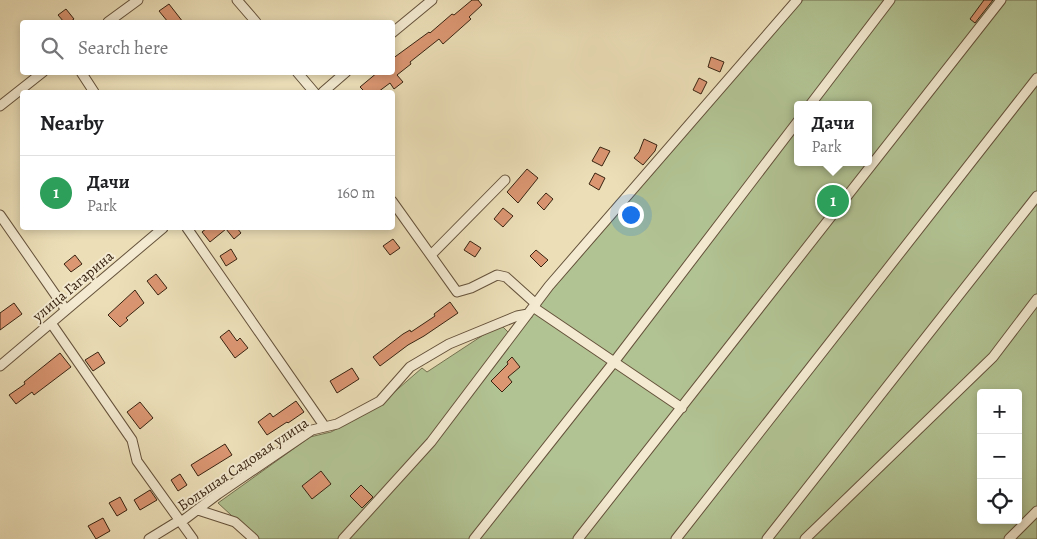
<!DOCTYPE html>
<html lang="en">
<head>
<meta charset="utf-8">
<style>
	:root { --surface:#fff; --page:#f2f2f2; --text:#202124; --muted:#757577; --line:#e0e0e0; --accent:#111827 }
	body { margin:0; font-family:Alegreya,serif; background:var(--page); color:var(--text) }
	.controls { position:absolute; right:15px; bottom:15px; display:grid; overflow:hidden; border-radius:5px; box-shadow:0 2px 8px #0003 }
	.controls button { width:45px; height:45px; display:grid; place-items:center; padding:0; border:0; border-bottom:1px solid var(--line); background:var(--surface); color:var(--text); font:25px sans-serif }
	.you { position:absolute; left:630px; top:214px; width:18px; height:18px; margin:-12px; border:4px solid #fff; border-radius:50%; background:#1a73e8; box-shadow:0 0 0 8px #1a73e833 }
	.badge { display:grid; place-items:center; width:32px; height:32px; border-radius:50%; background:var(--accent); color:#fff; font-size:16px; font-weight:700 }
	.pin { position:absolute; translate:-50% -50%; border:2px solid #fff; box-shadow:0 1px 5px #0006 }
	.popup { position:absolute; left:794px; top:101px; width:78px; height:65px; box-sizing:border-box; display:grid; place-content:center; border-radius:5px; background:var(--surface); filter:drop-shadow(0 1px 4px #0005); font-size:16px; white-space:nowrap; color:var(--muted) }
	.popup b { font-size:19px; color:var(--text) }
	.popup::after { content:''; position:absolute; left:50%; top:100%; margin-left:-10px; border:10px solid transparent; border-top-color:var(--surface) }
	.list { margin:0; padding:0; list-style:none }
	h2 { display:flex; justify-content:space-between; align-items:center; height:65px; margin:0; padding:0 20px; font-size:21px }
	h2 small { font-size:16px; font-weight:400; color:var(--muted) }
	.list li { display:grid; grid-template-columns:32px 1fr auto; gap:15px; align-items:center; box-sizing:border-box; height:75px; padding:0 20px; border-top:1px solid var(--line) }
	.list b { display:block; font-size:19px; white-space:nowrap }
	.list p { margin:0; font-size:16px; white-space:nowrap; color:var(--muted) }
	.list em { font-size:16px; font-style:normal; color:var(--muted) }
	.icon { flex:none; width:28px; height:28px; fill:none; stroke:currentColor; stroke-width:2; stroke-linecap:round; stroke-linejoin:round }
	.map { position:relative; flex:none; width:1037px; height:539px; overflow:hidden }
	.search { position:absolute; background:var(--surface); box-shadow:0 2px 8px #0003; left:20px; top:20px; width:375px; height:55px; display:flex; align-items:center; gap:12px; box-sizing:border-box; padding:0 18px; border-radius:5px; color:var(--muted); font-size:19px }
	.panel { position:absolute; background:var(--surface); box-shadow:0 2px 8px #0003; left:20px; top:90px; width:375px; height:140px; border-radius:5px }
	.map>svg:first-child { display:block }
	.green { fill:#b2c393; stroke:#757352; fill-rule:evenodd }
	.building { fill:#db9672; stroke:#382311 }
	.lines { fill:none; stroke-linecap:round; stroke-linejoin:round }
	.minor-casing { stroke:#65523b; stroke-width:11 }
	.minor { stroke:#f3ead1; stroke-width:9 }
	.labels { text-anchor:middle; stroke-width:4; stroke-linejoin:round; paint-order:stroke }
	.street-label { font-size:15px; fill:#382311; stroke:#f3ead1 }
</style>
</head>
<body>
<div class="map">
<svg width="1037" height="539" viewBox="0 0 1037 539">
	<rect width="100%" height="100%" fill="#ecdfb8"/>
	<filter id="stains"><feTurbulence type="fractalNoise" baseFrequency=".004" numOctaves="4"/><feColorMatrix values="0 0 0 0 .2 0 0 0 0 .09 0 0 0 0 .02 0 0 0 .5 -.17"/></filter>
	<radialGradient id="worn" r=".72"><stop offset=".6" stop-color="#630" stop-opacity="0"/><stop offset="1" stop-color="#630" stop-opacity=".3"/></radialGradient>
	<path class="green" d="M803 0H1037V539H257L218 503 310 437 331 432 376 408 422 368 427 372 500 324 514 338 538 306ZM798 105H868V162H798ZM981 393H1018V520H981Z"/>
	<path class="building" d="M472 0H478L482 5 469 17 471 19 443 44 439 39 410 62 411 64 397 75 403 82 394 89 390 83 378 92H365L360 87 378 72H392V59L429 32 430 33 452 14 454 15Z
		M984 0H993L975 23 970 19Z
		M169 4 183 22H168L159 11Z
		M66 9 74 19 70 22H64L58 15Z
		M711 57 724 62 720 72 708 67Z
		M699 78 707 82 701 94 693 90Z
		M644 139 657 145 655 151 643 165 634 158 639 152Z
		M600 147 610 151 602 166 592 161Z
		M527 169 538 178 518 203 507 192Z
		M595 173 605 178 599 190 589 184Z
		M546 193 553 199 544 210 537 203Z
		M503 208 513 216 503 227 494 219Z
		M207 228H237L241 233 234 239 226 229 210 242 202 232Z
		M393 239 400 248 390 255 383 246Z
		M470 241 481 248 475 257 464 250Z
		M231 249 237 259 226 266 220 256Z
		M536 250 548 260 541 267 530 256Z
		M75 255 82 264 71 272 64 264Z
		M156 274 167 288 158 295 147 281Z
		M135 290 144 303 126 318 128 320 120 327 108 315Z
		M450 302 458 313 424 336 408 345 380 366 373 357 403 334 410 330 411 332 435 316 434 314Z
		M14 303 22 314 0 330V313Z
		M229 330 237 341 240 338 248 348 235 358 220 337Z
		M98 352 105 363 93 371 85 360Z
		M60 353 71 367 34 395 32 392 16 404 9 395 25 384 24 382Z
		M512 357 520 367 508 377 512 382 502 392 491 381 508 364 507 362Z
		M352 368 359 379 337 393 330 381Z
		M296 401 304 412 288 423 287 422 267 435 258 422 270 413 273 417Z
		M140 402 153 418 140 429 127 412Z
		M225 444 232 455 198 476 191 465Z
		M321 471 331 484 312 499 302 486Z
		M180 474 187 485 178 491 171 480Z
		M361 485 373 497 362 508 350 496Z
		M150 490 157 500 140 510 134 500Z
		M120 497 127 510 117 516 109 503Z
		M103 518 110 531 96 539 88 526Z"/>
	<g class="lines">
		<defs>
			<path id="minor" d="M237 0 256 22
				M108 22 138 0
				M392 33 432 0
				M81 72 94 92
				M297 72 314 92
				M323 92 346 72
				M810 105 890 0
				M0 106 43 72
				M392 201 457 292 471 288 497 275 506 277 536 304
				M0 215 66 310
				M187 228 325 427
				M431 255 505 180
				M533 307 682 408
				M51 323 132 440 137 461 193 539
				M0 366 163 228
				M198 510 235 522 254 539
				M181 522 218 494 312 430 337 424 380 401 410 367 449 344 517 316 528 314
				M149 539 180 520
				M343 539 431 442 549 286 797 0
				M474 539 614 362 798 121
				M578 539 1001 0
				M676 539 1037 78
				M767 539 1037 196
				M805 539 993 357 1037 299
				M1009 539 1037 511"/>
		</defs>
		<use href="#minor" class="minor-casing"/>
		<use href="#minor" class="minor"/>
	</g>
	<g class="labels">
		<g class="street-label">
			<text transform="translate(73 286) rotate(-40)" y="5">улица Гагарина</text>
			<text transform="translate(243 464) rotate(-34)" y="5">Большая Садовая улица</text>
		</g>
	</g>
	<rect width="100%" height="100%" filter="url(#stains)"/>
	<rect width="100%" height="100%" fill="url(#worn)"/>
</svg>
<div class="controls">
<button>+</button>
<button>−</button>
<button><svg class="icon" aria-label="locate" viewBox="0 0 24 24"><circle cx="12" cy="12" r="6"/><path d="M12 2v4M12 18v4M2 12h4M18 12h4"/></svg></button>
</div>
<div class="you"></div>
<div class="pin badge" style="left:833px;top:201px;background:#2e9e5b">1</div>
<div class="popup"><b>Дачи</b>Park</div>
<div class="search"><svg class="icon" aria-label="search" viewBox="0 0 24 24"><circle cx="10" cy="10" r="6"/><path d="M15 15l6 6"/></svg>Search here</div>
<section class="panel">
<h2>Nearby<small></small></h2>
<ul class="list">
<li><span class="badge" style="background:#2e9e5b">1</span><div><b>Дачи</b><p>Park</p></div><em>160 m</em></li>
</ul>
</section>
</div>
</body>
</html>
